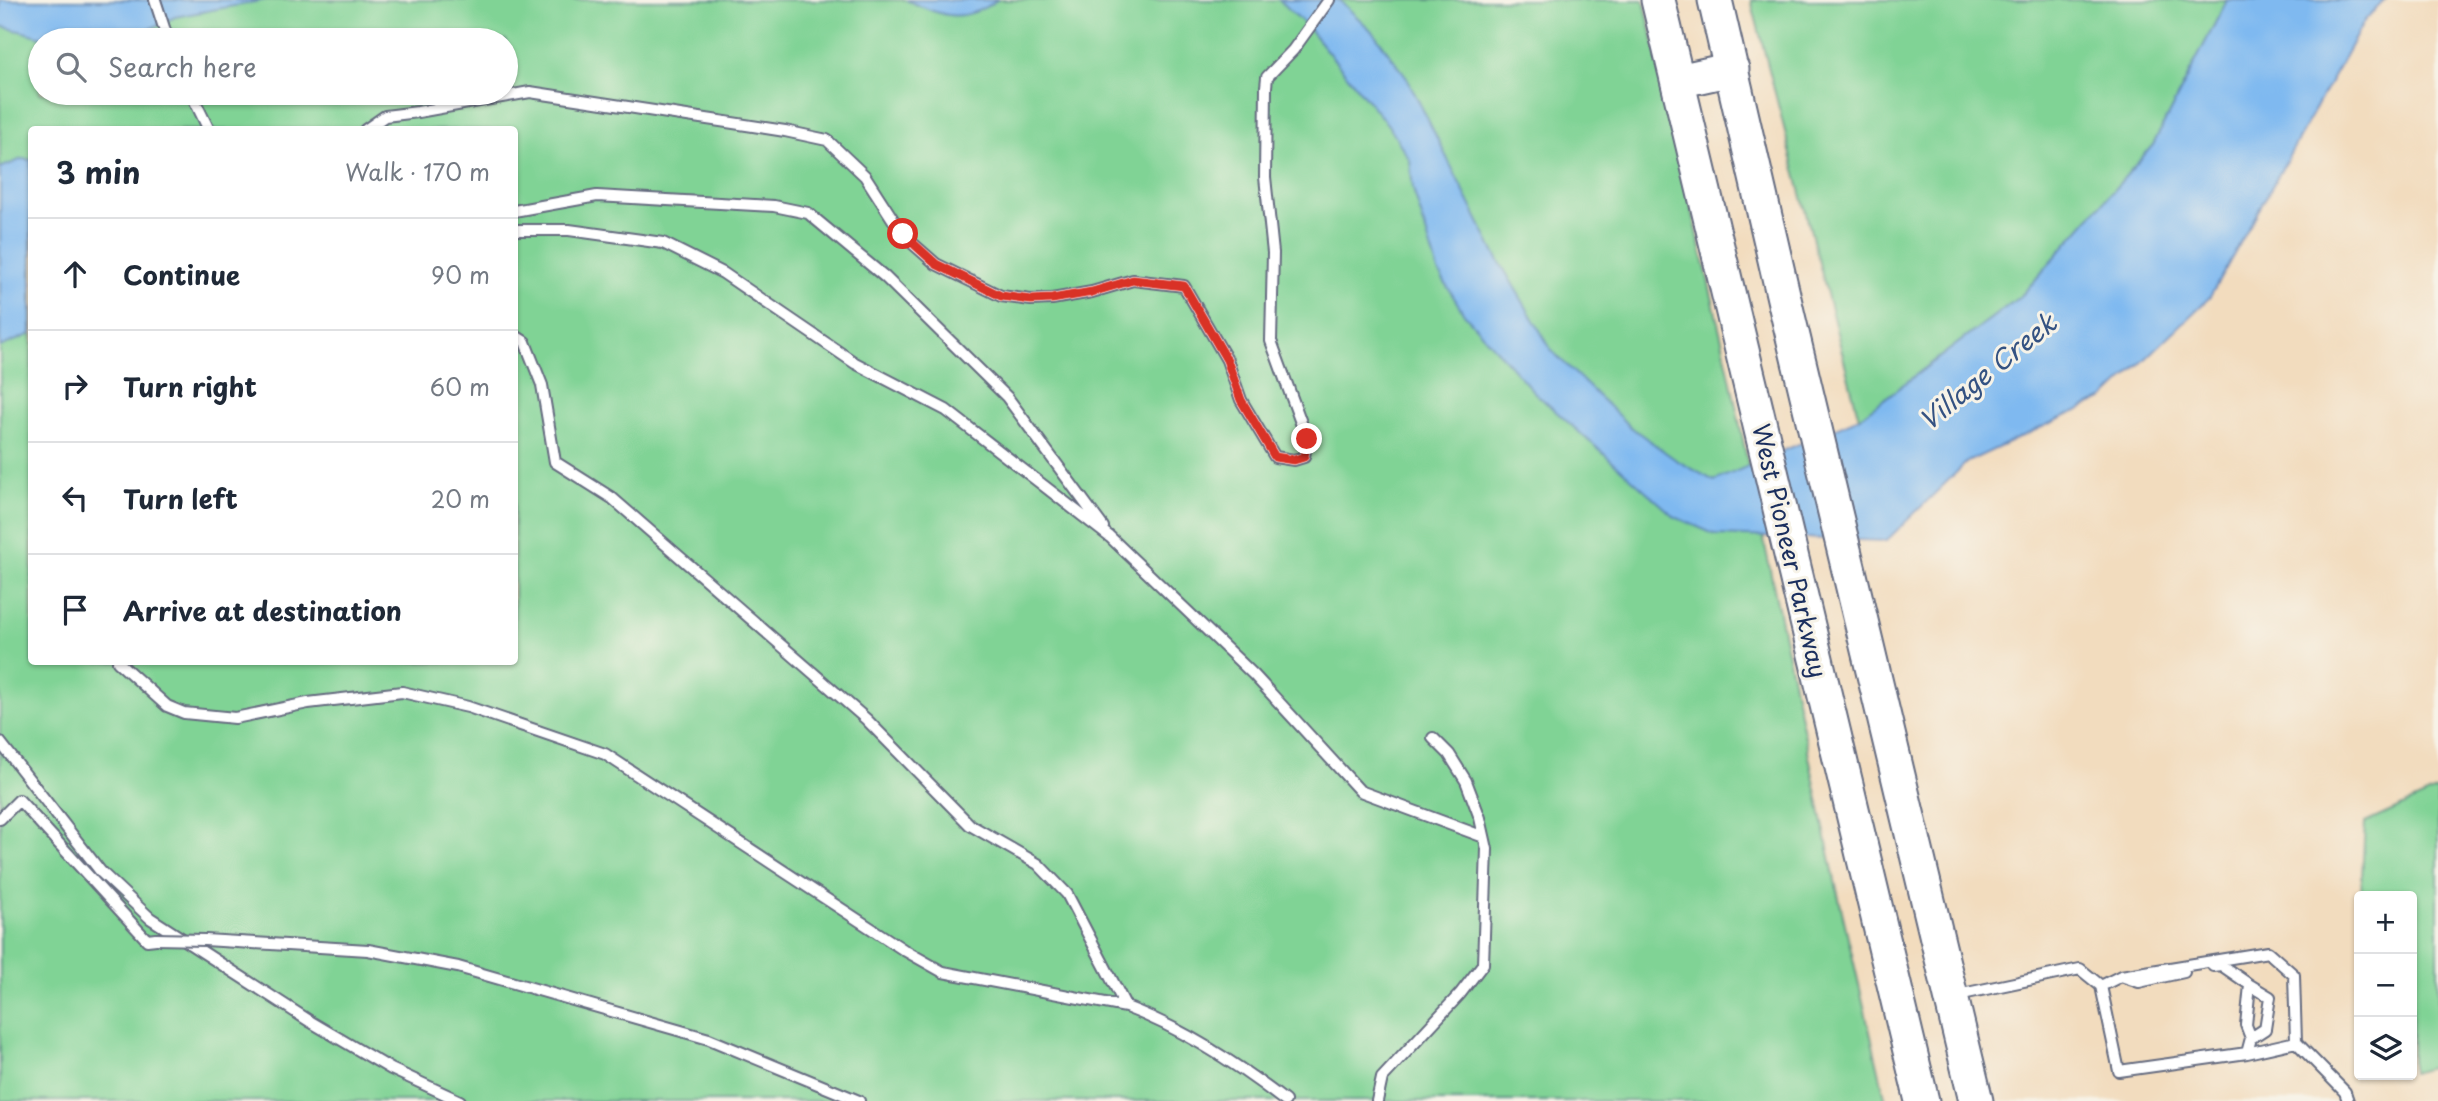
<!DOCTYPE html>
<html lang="en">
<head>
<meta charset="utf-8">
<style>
	:root { --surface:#fff; --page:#f6f6f7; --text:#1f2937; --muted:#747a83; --line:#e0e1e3 }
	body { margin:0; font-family:"Playpen Sans",sans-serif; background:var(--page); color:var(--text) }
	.controls { position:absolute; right:21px; bottom:21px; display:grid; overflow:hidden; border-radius:7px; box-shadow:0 2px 5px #0004 }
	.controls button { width:63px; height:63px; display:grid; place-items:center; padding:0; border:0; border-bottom:2px solid var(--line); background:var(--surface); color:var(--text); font:35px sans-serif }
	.stop { position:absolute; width:21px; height:21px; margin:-16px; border:5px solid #d93025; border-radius:50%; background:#fff }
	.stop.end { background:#d93025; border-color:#fff; box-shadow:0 2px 7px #0008 }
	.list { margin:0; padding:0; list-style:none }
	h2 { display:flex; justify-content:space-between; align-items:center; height:91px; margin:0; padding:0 28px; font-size:30px }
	h2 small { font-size:23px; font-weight:400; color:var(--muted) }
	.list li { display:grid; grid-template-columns:46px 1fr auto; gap:21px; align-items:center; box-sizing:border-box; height:112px; padding:0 28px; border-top:2px solid var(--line) }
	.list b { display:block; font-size:26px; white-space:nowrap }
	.list em { font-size:23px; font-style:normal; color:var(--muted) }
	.icon { flex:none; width:38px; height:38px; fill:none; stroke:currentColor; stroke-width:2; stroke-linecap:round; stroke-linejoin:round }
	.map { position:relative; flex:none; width:2438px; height:1101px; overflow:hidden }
	.search { position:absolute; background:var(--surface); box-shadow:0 2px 5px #0004; left:28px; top:28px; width:490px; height:77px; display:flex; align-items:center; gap:18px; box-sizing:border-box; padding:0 24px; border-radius:38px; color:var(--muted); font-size:26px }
	.panel { position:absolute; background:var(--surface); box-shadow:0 2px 5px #0004; left:28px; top:126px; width:490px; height:539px; border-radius:7px }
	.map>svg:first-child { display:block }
	.green { fill:#80d395; stroke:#4e817a; stroke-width:2; fill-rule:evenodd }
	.water { fill:#7fb9f0; stroke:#4d74a7; stroke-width:2 }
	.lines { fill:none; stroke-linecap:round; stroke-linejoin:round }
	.lane-casing { stroke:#666c80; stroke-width:14 }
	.primary-casing { stroke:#666c80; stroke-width:37 }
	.lane { stroke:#fff; stroke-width:10 }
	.primary { stroke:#fff; stroke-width:33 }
	.lane-bridge-casing { stroke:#666c80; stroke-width:14; stroke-linecap:butt }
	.lane-bridge { stroke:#fff; stroke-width:10 }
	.route { stroke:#d93025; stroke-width:9 }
	.labels { text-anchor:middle; stroke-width:6; stroke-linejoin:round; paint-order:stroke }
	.street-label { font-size:24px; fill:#1b2f5e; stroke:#f7f3e8 }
	.water-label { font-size:26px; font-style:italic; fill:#345282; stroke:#f7f3e8 }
</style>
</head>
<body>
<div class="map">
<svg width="2438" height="1101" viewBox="0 0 2438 1101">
	<rect width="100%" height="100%" fill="#f7f3e8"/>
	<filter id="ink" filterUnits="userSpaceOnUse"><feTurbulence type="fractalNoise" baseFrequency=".0143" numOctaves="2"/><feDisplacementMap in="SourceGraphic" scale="14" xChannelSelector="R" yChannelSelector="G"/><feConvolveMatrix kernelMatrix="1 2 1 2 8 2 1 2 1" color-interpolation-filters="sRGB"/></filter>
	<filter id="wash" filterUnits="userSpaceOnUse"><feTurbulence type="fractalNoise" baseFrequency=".00686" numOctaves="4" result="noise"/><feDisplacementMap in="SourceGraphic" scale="28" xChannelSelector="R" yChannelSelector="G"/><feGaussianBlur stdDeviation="1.57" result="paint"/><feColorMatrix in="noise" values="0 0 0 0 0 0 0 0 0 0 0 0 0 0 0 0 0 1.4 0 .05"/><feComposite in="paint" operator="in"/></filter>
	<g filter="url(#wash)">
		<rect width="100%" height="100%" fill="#f2dcbe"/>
		<path class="green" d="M0 0H1644L1724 349 1835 881 1886 1101H0ZM40 40H506V93H40ZM32 130H514V662H32Z
			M1751 0H2227L2153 145 2022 295 1859 418Z
			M2438 790V1066L2412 1073V896H2361L2365 823Z"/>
		<path class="water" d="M0 0H265L175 17 133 37 54 40 0 26Z
			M906 0H997C961 25 943 16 906 0Z
			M1279 0H1339L1373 32 1406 76 1495 254 1552 351 1628 425 1676 460 1714 481 1859 418 2022 295 2153 145 2227 0H2385L2365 20 2210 297 2105 398 1967 462 1886 541 1716 535 1675 517 1534 392 1464 314 1438 271 1413 189 1410 160 1388 125 1305 24Z
			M22 159 31 160V334L0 347V168Z"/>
	</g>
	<g filter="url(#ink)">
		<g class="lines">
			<defs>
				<path id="lane" d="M155 0 168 40
					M191 93 209 130
					M365 130 385 116 418 112 530 92 785 131 827 140 865 176 903 235 936 264 1001 296 1031 300 1052 299 1092 292 1133 280 1184 286 1227 360 1241 400 1275 457 1294 460 1304 457 1307 439 1271 341 1273 253 1265 177 1266 87 1267 77 1293 50 1329 0
					M514 211 597 196 774 206 808 213 885 277 1007 397 1103 527
					M514 230H569L663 243 723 273 855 363 946 410 1110 537 1254 675 1360 791 1484 837
					M514 335 525 342 542 385 555 462 612 498 866 719 970 825 1038 864 1067 894 1126 1007C1184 1029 1236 1063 1285 1101
					M118 662 167 706 184 713 235 718 308 703 402 692 468 707 605 754 904 950 943 972 1126 1007
					M0 742 101 872 150 918 311 1022 391 1069 460 1101
					M0 819 19 800 147 940 156 939
					M205 940 368 950 458 967 709 1039 859 1101
					M2213 966 2221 965 2250 985 2246 1025 2251 1038 2247 1053
					M2124 977 2139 982 2184 972
					M2250 985 2270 997 2265 1029 2251 1038
					M2101 986 2121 976 2268 952 2294 975 2296 1042 2345 1092 2348 1101
					M1953 996 2080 969 2101 986 2119 1071 2247 1053 2296 1042
					M1377 1101 1382 1078 1460 994 1483 964 1487 849 1480 818 1466 781 1449 754 1433 738"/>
				<path id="primary" d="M1658 0 1922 1101
					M1715 0 1788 316 1976 1101
					M1678 81 1732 69"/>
			</defs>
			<use href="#lane" class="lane-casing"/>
			<use href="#primary" class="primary-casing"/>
			<use href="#lane" class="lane"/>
			<use href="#primary" class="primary"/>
			<defs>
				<path id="lane-bridge" d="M156 939 205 940"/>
			</defs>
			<use href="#lane-bridge" class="lane-bridge-casing"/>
			<use href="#lane-bridge" class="lane-bridge"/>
		</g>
	</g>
	<g class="lines" filter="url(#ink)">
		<path class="route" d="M903 234 936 264 1001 296 1031 300 1052 299 1092 292 1133 280 1184 286 1227 360 1241 400 1275 457 1294 460 1304 457 1307 439"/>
	</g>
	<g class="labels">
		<g class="street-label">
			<text transform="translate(1789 551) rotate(77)" y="8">West Pioneer Parkway</text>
		</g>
		<g class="water-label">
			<text transform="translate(1988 372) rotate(-39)" y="9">Village Creek</text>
		</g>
	</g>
</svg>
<div class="controls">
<button>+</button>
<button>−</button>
<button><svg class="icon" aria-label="layers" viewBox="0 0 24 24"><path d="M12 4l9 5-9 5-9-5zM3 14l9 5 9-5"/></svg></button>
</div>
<div class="stop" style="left:903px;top:234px"></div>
<div class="stop end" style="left:1307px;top:439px"></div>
<div class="search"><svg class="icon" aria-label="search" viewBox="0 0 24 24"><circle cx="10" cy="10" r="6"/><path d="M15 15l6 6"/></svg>Search here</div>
<section class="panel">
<h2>3 min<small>Walk · 170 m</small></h2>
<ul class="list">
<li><svg class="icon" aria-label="ahead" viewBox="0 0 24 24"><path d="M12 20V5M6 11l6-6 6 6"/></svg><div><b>Continue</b></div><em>90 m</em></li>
<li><svg class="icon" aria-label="right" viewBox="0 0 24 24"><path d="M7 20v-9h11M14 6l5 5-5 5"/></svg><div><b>Turn right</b></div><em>60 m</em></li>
<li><svg class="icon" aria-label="left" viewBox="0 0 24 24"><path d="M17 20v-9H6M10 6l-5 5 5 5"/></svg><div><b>Turn left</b></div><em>20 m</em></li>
<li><svg class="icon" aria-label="arrive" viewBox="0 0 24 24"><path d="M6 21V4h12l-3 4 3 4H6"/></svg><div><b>Arrive at destination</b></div></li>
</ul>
</section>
</div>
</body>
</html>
